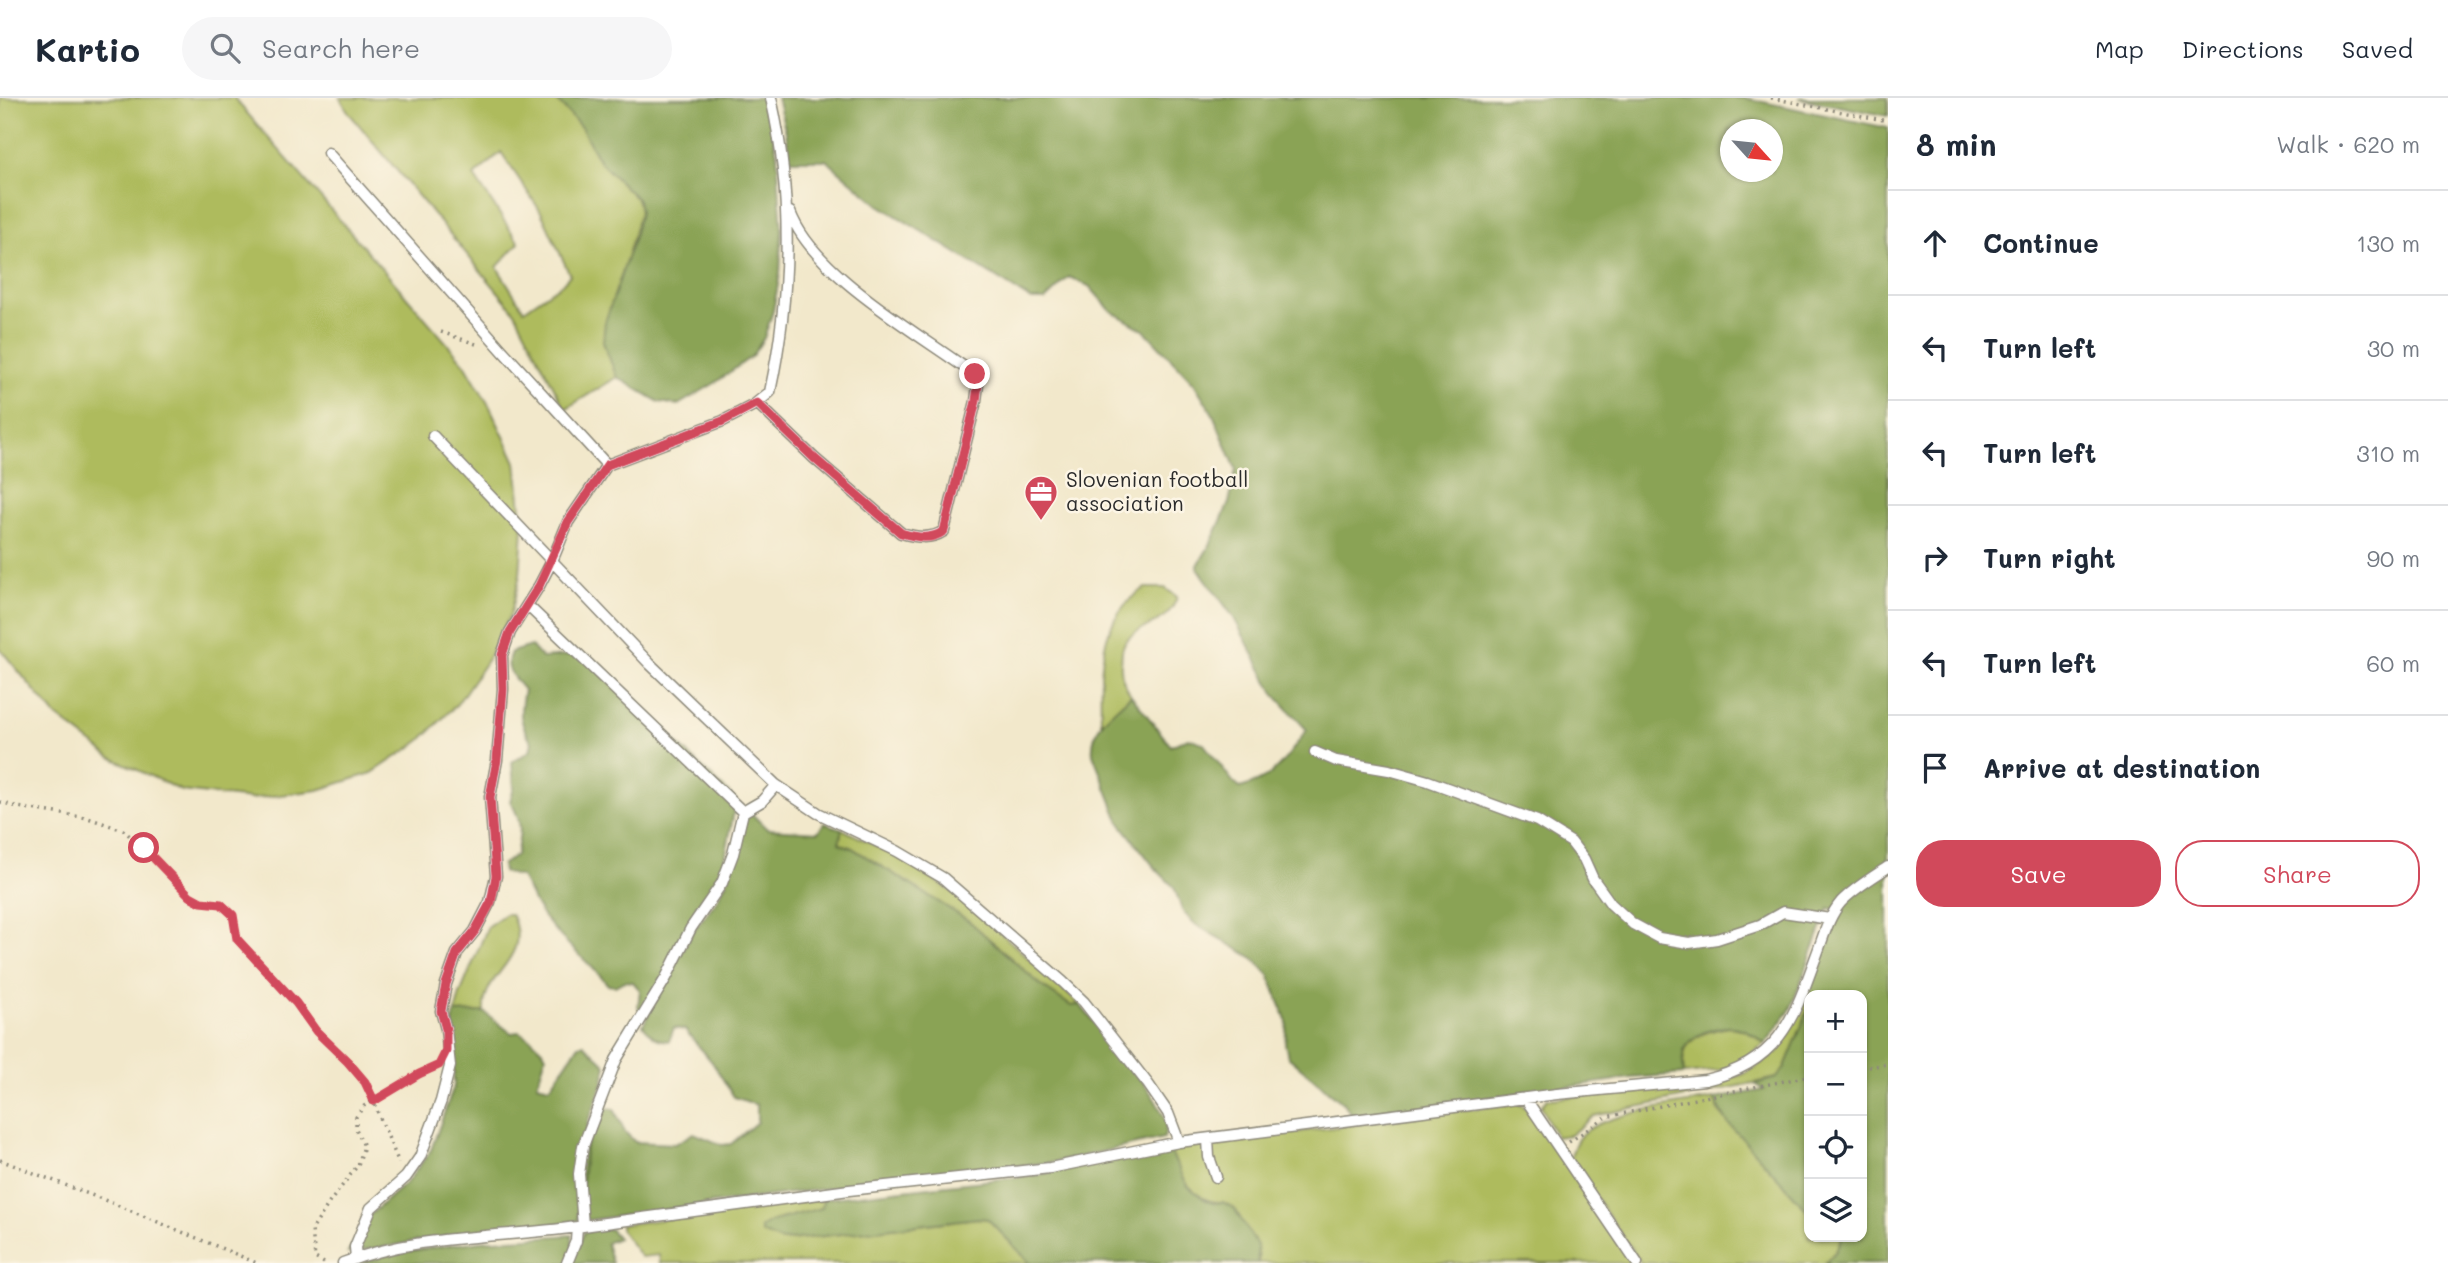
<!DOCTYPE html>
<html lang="en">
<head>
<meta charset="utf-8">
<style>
	:root { --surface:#fff; --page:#f6f6f7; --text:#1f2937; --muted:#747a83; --line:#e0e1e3; --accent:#d1495b }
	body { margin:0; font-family:Mali,sans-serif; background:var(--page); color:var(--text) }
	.controls { position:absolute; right:21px; bottom:21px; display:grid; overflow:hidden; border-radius:14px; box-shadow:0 2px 5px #0004 }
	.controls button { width:63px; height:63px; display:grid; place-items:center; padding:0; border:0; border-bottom:2px solid var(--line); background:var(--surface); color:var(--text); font:35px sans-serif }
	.compass { position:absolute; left:1720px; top:21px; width:63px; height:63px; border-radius:50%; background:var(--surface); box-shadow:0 2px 5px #0004; rotate:117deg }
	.stop { position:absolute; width:21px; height:21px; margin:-16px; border:5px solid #d1495b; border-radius:50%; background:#fff }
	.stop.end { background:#d1495b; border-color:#fff; box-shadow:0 2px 7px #0008 }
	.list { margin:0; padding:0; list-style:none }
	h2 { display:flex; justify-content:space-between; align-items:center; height:91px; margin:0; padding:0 28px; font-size:30px }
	h2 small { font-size:23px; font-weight:400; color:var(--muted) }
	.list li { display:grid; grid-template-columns:46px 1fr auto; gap:21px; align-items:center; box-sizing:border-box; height:105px; padding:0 28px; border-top:2px solid var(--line) }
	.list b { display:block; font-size:26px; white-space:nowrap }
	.list em { font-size:23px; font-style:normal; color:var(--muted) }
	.actions { display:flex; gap:14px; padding:21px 28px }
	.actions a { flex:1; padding:16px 0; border:2px solid var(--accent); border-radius:28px; text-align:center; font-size:24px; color:var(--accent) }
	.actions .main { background:var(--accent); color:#fff }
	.icon { flex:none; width:38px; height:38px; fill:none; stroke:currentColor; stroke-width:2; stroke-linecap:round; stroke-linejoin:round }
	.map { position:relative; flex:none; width:1888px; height:1165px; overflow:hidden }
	header { display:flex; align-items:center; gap:42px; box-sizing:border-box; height:98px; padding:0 35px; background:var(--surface); border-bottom:2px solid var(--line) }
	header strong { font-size:33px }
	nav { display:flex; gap:38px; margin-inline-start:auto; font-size:24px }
	.search { width:490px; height:63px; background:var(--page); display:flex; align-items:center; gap:18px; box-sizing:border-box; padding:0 24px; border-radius:38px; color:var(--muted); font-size:26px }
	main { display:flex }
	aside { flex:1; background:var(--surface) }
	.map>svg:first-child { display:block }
	.green { fill:#aebb5d; stroke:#6c7344; stroke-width:2; fill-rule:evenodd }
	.forest { fill:#8aa354; stroke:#5a6740; stroke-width:2; fill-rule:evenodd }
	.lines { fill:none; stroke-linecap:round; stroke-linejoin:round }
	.service-casing { stroke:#8e8a7b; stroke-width:13 }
	.path { stroke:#8e8a7b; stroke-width:3.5; stroke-dasharray:2 5; stroke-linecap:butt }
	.service { stroke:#fff; stroke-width:10 }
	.route { stroke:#d1495b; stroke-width:9 }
	.labels { text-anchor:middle; stroke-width:5; stroke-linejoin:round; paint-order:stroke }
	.poi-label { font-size:21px; fill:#2b2b2b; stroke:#fcf5e5; text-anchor:start }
</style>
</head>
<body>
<header>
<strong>Kartio</strong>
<div class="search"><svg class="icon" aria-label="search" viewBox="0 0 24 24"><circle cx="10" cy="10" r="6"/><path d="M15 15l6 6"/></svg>Search here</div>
<nav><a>Map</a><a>Directions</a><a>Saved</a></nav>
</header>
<main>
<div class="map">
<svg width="1888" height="1165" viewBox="0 0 1888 1165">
	<rect width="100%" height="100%" fill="#fcf5e5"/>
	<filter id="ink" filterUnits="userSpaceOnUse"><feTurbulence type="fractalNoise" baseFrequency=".0143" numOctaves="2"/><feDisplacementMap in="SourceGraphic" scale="14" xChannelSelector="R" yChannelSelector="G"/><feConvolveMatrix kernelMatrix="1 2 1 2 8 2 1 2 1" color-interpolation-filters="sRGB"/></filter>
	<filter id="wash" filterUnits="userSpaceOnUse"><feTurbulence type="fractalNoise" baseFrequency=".00686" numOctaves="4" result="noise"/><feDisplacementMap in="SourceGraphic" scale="28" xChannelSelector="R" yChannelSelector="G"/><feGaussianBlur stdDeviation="1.57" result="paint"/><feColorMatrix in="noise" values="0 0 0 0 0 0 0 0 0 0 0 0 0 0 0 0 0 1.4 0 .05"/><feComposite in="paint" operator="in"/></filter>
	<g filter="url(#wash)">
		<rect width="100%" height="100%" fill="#f2e8cb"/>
		<path class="green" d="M0 0H234L465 266 490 309 516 364 523 429 520 477 511 515 488 561 457 606 420 643 372 675 318 692 251 701 182 693 110 659 55 617 0 551Z
			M340 0H555L581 29 600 64 638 102 640 114 603 244 617 279 565 311 515 214 349 15ZM501 54 541 114 570 177 563 185 524 212 497 169 519 145 474 78Z
			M1145 490H1165L1177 499C1168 531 1130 526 1123 549 1121 554 1122 561 1121 566 1120 578 1124 587 1131 597L1101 625C1100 575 1097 519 1145 490Z
			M842 731 893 756 961 799 1080 907 1071 908 1043 889 969 823 852 750 839 745Z
			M505 816H511C534 863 481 873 484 914L455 915 460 896 488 828Z
			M1805 901 1809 903V910L1785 969 1777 980 1594 1018 1570 1037 1556 1039 1541 1008 1547 1001 1707 987 1744 976 1771 959 1787 939Z
			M1729 929 1747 932 1765 946 1726 972 1684 976C1678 941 1701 934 1729 929Z
			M1714 1001 1719 1014 1809 1114V1139H1842L1836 1153 1825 1165H1641L1570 1062C1572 1054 1575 1044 1581 1037 1606 1014 1680 1007 1714 1001Z
			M1517 1005 1525 1009 1533 1019 1633 1165H1258L1259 1158 1223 1104C1193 1106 1179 1076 1169 1051Z
			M823 1101V1110L773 1123 782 1143 978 1120 988 1121 1030 1165H660L659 1157 641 1159 620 1131V1127L626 1126Z"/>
		<path class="forest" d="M555 0H766L777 56 782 132 780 176 773 213 764 240 752 258 715 285 678 307 659 304 617 279 603 244 605 224 632 146 640 114 638 102 600 64 581 29Z
			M777 0H1744L1888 30V1165H1825L1836 1153 1842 1139H1862V897H1809V903L1805 901 1839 812 1829 810 1790 912 1765 946C1760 942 1754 936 1747 933 1728 924 1698 931 1686 949 1681 957 1683 967 1684 976L1631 980 1353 1019 1345 1007 1288 959 1285 945 1287 924 1269 877 1253 860 1193 825 1182 812 1174 789 1156 771 1120 725 1093 656C1090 629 1113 614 1131 597L1171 648 1188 640 1203 645 1234 685 1240 690C1276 681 1286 660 1307 632L1275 597 1234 520 1197 469 1211 445 1229 405 1236 371 1213 316 1194 285 1145 233 1111 213 1089 188 1069 179 1045 202H1032L879 107 826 62H790L786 34ZM1730 32H1772V74H1730Z
			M1799 0H1888V18Z
			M531 548 542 560 578 557 588 559 736 702 723 772 642 917 638 909 640 892 633 884 624 883 615 888 608 887C588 862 562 844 543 818 534 806 528 791 521 779L503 774 502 767 516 757C521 734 523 724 510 703L514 690 512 664 530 653 532 644C519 624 519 616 524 592 514 580 503 570 511 554Z
			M749 713 767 731 818 734 824 725 842 731 839 745 852 750 969 823 1043 889 1071 908 1080 907C1105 938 1149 984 1164 1019 1167 1026 1166 1033 1164 1040L1055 1064 949 1074 589 1122 585 1119 582 1080 586 1048 601 1010 614 1011 625 1034 635 1044 675 1046 694 1035 722 1047 731 1046 757 1024V1007L734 999 712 964 685 932 674 930 669 943C656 942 651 938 643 927L693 833 715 805 725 787 740 747 746 717Z
			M1809 910V1114L1727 1024 1714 1001 1764 992 1755 986 1777 980 1785 969Z
			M484 914 511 935 519 934 531 941 543 952 546 958 537 986 550 989 579 947 584 946 606 967 603 986 588 1024 578 1123 533 1129 484 1132 348 1155 369 1118 408 1083 431 1052 454 988 452 928 455 915Z
			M1169 1051 1188 1088 1204 1101 1213 1105 1223 1104 1234 1110 1257 1147 1258 1165H1030L988 1121 978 1120 781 1143 761 1135V1129L773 1123 822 1110 823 1101 1037 1077Z
			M598 1130 610 1131 618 1140 606 1145 612 1165H358L396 1155 480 1143 572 1137 573 1149 577 1150 584 1134Z"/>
	</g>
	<g filter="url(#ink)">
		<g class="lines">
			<defs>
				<path id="service" d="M771 0C793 97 791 196 770 294L754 307 723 323 607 367 568 424 552 463 650 566 776 687 818 715 897 753 943 780 1063 884 1084 904 1148 986 1168 1015 1179 1044
					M328 55 502 252 607 367
					M757 305 814 360 901 435C916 439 930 442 944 433L976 303 978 287 975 277C922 237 813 177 790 114
					M527 507 743 714 733 756 722 785 691 830 666 880 616 962 583 1048 579 1076 583 1128
					M1315 654 1336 663 1389 672 1428 683 1537 723 1571 744 1584 761 1593 781 1611 806 1633 826 1659 840 1689 845 1717 841 1760 827 1783 814 1830 821
					M743 714 762 703 776 687
					M1525 1000 1637 1165
					M1208 1041 1209 1059 1216 1079
					M356 1160 355 1149 371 1110 406 1079 420 1059 441 1003 450 968 446 931 441 913 446 886 457 855 475 833 490 804 496 778 490 699 497 662 503 591 502 557 510 534 539 488 552 463 433 338
					M343 1165C417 1136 500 1140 577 1129
					M567 1165 576 1143 577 1129 583 1128 849 1092 1050 1070 1179 1044 1557 996 1705 982C1781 965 1794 919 1818 853 1824 837 1829 818 1841 804 1853 791 1873 779 1888 769"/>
			</defs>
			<use href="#service" class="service-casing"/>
			<path class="path" d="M1771 0 1888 23
				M441 234 479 247
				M0 704 18 709 88 720 123 732 144 750 190 798 201 804 221 806 233 817 237 841 296 904 316 933 348 963 365 984 399 1065
				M1862 970 1888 966
				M1569 1044 1606 1019 1809 978
				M0 1062 107 1103 257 1165
				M324 1165 315 1160 312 1132 329 1105 358 1067 364 1048 356 1031V1019L364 1008 437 968"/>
			<use href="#service" class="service"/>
		</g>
	</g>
	<g class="lines" filter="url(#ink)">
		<path class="route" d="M144 750 190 798 201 804 221 806 233 817 237 841 296 905 316 933 348 964 365 984 374 1003 419 976 439 967 446 953V931L441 913 446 886 457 855 475 833 491 804 496 778 490 699 497 662 503 591 502 557 510 534 539 488 568 424 607 367 723 323 757 305 814 360 901 435C916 439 930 443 944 433L976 303 978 287 975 276"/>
	</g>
	<defs>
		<symbol id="office-pin" viewBox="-11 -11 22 30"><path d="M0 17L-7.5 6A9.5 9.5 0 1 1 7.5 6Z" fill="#d1495b" stroke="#fcf5e5"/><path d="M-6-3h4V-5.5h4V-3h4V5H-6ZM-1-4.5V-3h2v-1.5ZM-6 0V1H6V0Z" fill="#fff"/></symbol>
	</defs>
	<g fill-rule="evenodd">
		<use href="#office-pin" x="1022" y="375" width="38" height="52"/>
	</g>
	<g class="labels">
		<g class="poi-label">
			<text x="1066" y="389">Slovenian football<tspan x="1066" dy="24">association</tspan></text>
		</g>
	</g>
</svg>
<div class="controls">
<button>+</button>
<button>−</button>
<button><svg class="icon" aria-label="locate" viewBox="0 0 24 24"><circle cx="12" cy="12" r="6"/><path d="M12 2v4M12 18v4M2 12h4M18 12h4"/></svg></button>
<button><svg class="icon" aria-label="layers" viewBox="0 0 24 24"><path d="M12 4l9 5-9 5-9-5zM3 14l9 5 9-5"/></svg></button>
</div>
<svg class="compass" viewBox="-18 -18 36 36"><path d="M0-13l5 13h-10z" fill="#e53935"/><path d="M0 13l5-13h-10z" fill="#747a83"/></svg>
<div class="stop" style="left:144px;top:750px"></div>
<div class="stop end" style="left:975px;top:276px"></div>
</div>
<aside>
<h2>8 min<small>Walk · 620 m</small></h2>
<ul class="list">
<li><svg class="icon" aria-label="ahead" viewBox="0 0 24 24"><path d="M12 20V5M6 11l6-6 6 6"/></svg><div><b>Continue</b></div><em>130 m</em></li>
<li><svg class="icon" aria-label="left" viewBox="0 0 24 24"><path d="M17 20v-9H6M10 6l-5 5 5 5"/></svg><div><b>Turn left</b></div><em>30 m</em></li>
<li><svg class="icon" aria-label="left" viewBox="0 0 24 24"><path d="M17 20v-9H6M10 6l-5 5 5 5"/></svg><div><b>Turn left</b></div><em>310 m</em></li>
<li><svg class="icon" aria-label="right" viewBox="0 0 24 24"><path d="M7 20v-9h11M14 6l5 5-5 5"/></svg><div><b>Turn right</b></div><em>90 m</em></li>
<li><svg class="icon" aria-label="left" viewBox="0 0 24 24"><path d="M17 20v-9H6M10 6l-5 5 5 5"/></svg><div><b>Turn left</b></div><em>60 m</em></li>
<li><svg class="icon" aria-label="arrive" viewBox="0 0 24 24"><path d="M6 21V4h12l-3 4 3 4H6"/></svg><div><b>Arrive at destination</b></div></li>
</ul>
<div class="actions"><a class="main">Save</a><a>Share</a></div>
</aside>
</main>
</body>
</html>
